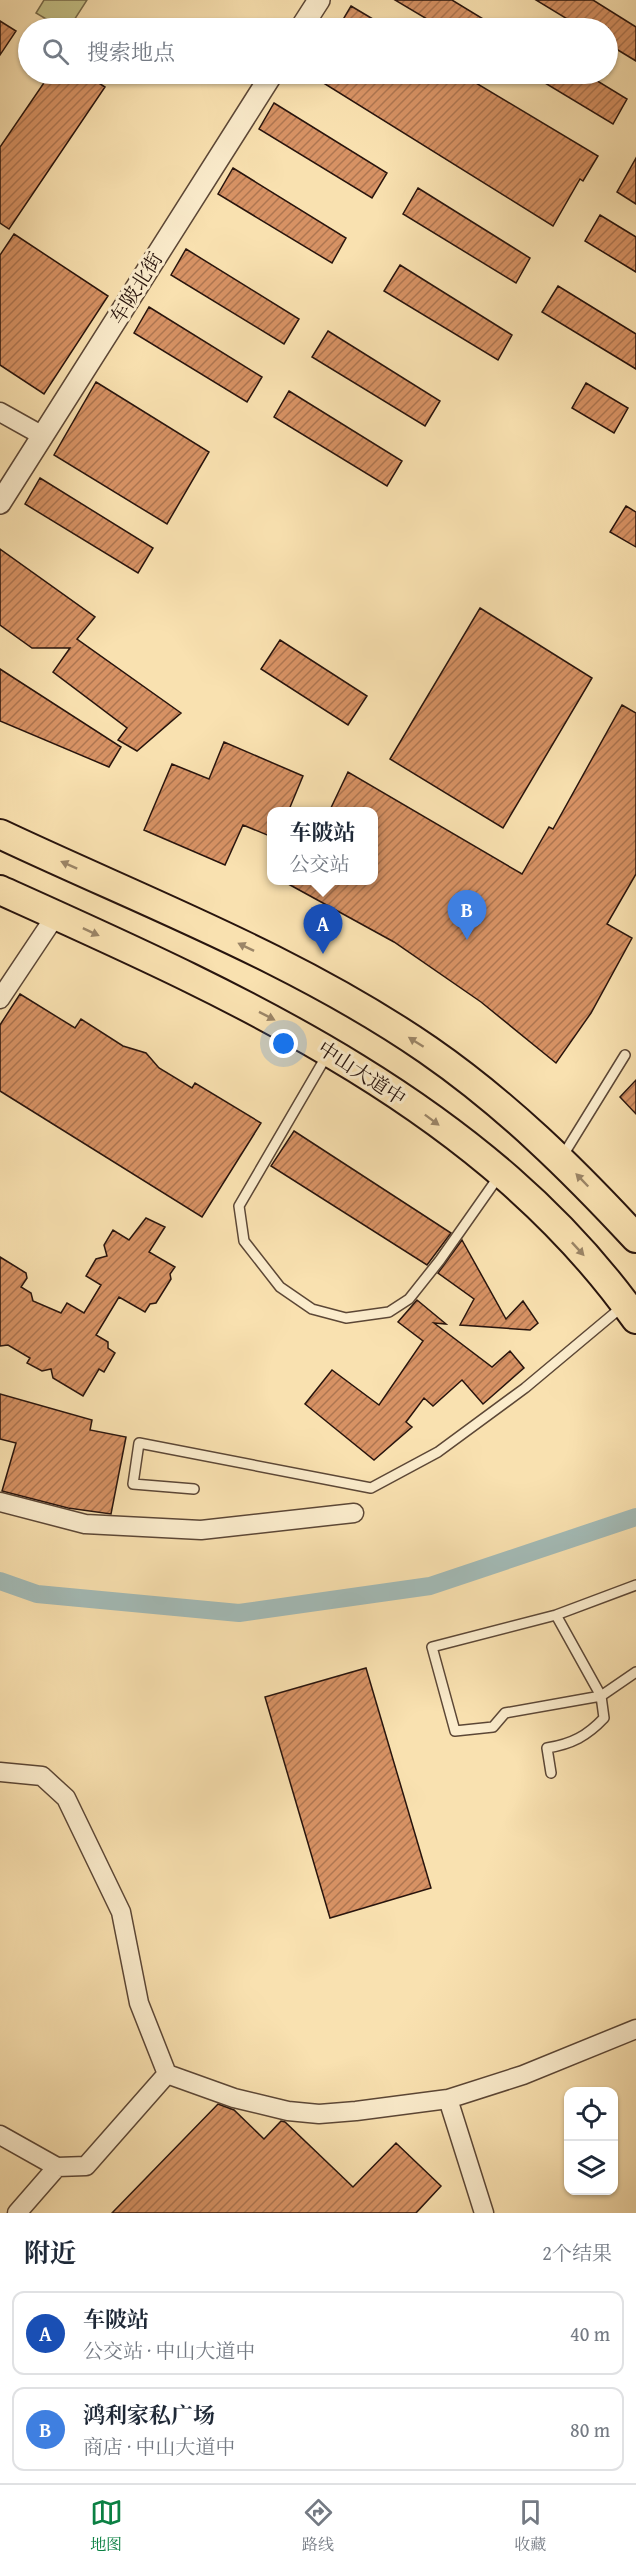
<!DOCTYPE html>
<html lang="zh">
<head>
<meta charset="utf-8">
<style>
	:root { --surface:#fff; --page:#f2f2f3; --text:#1f2937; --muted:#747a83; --line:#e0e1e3; --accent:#0b8043 }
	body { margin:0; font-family:"Gentium Book Plus","Noto Serif SC",serif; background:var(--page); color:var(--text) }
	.controls { position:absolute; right:18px; bottom:18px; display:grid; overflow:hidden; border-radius:12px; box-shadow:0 2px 4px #0004 }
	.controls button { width:54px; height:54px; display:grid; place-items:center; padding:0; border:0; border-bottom:2px solid var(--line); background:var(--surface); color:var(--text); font:30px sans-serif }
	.you { position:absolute; left:284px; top:1044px; width:21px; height:21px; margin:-15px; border:4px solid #fff; border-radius:50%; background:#1a73e8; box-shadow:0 0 0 9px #1a73e833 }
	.badge { display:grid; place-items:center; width:39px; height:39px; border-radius:50%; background:var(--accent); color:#fff; font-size:20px; font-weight:700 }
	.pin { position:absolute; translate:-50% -50px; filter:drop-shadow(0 2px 3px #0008) }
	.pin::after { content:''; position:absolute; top:32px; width:21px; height:18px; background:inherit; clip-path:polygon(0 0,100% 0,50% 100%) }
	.popup { position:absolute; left:267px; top:807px; width:111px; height:78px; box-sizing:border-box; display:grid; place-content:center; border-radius:12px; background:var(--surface); filter:drop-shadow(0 2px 4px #0005); font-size:20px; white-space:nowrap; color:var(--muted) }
	.popup b { font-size:22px; color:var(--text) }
	.popup::after { content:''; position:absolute; left:50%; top:100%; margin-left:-12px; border:12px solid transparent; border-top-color:var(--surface) }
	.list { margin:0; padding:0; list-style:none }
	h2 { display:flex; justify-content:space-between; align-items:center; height:78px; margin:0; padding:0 24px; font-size:26px }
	h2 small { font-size:20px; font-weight:400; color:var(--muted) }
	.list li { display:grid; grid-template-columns:39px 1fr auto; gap:18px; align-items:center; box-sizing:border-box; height:84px; margin:0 12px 12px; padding:0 12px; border:2px solid var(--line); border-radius:12px }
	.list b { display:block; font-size:22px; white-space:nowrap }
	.list p { margin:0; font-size:20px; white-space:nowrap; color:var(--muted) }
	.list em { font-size:20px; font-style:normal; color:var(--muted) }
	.icon { flex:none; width:33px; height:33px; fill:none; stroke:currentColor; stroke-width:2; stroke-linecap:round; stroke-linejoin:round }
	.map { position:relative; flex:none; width:636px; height:2213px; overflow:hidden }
	.search { position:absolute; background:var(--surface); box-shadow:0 2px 4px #0004; left:18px; right:18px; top:18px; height:66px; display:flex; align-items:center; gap:15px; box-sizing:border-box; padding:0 21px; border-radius:33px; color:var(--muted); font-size:22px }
	.sheet { height:270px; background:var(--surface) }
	nav { display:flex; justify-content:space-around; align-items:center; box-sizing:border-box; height:84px; border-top:2px solid var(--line); background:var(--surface); font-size:16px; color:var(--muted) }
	nav a { display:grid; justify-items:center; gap:3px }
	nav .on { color:var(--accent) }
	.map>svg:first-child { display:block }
	.grass { fill:#c4c187; stroke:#766a4a; stroke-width:1.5 }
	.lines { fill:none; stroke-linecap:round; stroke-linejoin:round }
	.canal { stroke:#a3bbb7; stroke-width:18 }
	.building { fill:url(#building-hatch); stroke:#28140d; stroke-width:1.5 }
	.service-casing { stroke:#5c4736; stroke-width:12 }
	.minor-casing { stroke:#5c4736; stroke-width:21 }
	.tertiary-casing { stroke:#5c4736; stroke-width:24 }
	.trunk-casing { stroke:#28140d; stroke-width:32 }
	.service { stroke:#fbeccc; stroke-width:9 }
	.minor { stroke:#fbeccc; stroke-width:18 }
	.tertiary { stroke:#fbeccc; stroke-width:21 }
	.trunk { stroke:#f9e1b0; stroke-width:28 }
	.oneway { fill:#9b8567 }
	.labels { text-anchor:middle; stroke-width:6; stroke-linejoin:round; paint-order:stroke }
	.street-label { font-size:20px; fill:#28140d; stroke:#fbeccc }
</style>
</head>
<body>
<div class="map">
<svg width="636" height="2213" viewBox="0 0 636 2213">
	<defs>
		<pattern id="building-hatch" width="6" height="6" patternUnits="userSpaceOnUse" patternTransform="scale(1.5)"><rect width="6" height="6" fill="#d79264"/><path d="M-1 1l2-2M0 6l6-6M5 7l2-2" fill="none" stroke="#ae7651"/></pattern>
	</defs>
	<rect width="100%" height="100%" fill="#f9e1b0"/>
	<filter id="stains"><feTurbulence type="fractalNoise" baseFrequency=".00333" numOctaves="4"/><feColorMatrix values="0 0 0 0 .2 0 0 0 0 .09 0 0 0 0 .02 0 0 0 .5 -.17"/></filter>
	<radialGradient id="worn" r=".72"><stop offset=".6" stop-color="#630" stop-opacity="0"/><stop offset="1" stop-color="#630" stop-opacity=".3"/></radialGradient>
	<path class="grass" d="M44 0H87L69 28H61L36 13Z"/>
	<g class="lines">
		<path class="canal" d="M0 1581 37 1594 239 1613 430 1586 636 1517"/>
	</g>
	<path class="building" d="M395 0H452L498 28H442Z
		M536 0H593L636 27V61L608 44V28H582Z
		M351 6 388 28H338Z
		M0 21 16 31 0 55Z
		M50 74H85L105 87 9 229 0 223V147Z
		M309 74H461L598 156 583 181 580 179 553 226Z
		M530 74H586L627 99 613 124Z
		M274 103 387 173 372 198 259 129Z
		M636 158V204L617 192Z
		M233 168 346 238 332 263 218 194Z
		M418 188 530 258 516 283 403 214Z
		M600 215 636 237V272L585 241Z
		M14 234 108 296 44 394 0 365V255Z
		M186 249 299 319 284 344 171 275Z
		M400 265 512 335 498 360 384 291Z
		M558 286 636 334V369L542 312Z
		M149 307 262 377 247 402 134 333Z
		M328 331 440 401 425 426 312 357Z
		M96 382 209 452 167 524 54 455Z
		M586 383 628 408 614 433 572 408Z
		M289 391 402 461 387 486 274 417Z
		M40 478 153 548 138 573 25 504Z
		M626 506 636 512V547L610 532Z
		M0 549 95 617 77 639 181 713 137 751 118 740 127 728 53 672 70 648H32L0 625Z
		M480 608 592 678 503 828 390 759Z
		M280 640 367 696 348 725 261 669Z
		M0 669 121 747 109 767 0 721Z
		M622 705 636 713V874L607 924 632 938 591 1013 556 1063 481 1002 394 942 281 880H374V812H329L348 772 522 874 549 827 553 829Z
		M224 742 303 776 288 812H272V837L243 825 225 865 144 830 172 764 209 779Z
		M20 994 75 1028 81 1019 123 1046 146 1053 159 1068 192 1088 195 1083 261 1123 202 1217 0 1091V1025Z
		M636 1080V1114L620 1097Z
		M294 1131 451 1233 427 1265 271 1166Z
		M146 1218 165 1227 149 1252 175 1267 170 1274 171 1279 156 1303 150 1304 145 1312 119 1297 96 1335 108 1342V1348L115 1353 104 1372 99 1369 83 1396 53 1378 51 1369 42 1371 27 1363 30 1358 8 1345 0 1346V1257L26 1273 27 1278 21 1287 31 1293 33 1301 61 1313 67 1303 84 1313 101 1285 86 1276 96 1259 107 1256 104 1245 113 1230 129 1240Z
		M462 1240 506 1319 523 1301 538 1323 530 1330 460 1325 474 1299 438 1273Z
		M417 1300 446 1324 434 1323 492 1367 510 1351 524 1368 483 1404 462 1380 433 1406 424 1398 406 1422 412 1427 374 1460 305 1404 332 1370 379 1405 423 1341 398 1322Z
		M0 1394 92 1420 90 1430 126 1437 111 1514 68 1508 2 1491 16 1443 0 1439Z
		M366 1668 431 1888 330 1918 265 1697Z
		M218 2104 234 2110 264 2139 281 2121 285 2122 353 2187 396 2143 441 2186 416 2213H112Z"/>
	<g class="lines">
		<defs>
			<path id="service" d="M327 1055 239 1206 244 1241 280 1287 312 1309 346 1318 389 1312 409 1299 440 1260 499 1176
				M562 1157 625 1055
				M194 1489 133 1484 139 1443 371 1488 438 1452 525 1388 623 1306
				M636 1585 556 1615 432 1647 455 1731 493 1727 505 1713 601 1696 636 1672
				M551 1773 547 1748C572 1744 587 1736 604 1718L601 1696 556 1615"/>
			<path id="minor" d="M0 412 43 436
				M0 999 56 915
				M0 1502 85 1524 201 1530 354 1513
				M0 1772 42 1776 66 1798 121 1912 139 2003 167 2074 234 2098 288 2111 319 2114 356 2111 448 2099 523 2075 636 2029
				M448 2099 484 2213
				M0 2135 57 2167 86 2166 167 2074
				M17 2213 57 2167"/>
			<path id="tertiary" d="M301 28 319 0
				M0 503 272 74"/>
			<path id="trunk" d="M0 834C144 902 296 959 428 1050 506 1104 572 1169 636 1238
				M0 890C233 995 483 1104 636 1319"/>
		</defs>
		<use href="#service" class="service-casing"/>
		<use href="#minor" class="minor-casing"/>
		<use href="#tertiary" class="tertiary-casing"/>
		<use href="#trunk" class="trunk-casing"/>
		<use href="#service" class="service"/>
		<use href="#minor" class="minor"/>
		<use href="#tertiary" class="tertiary"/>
		<use href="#trunk" class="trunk"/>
	</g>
	<defs><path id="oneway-solid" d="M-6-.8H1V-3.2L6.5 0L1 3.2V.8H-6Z" transform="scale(1.5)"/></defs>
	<g class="oneway">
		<use href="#oneway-solid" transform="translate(69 865) rotate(-156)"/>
		<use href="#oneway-solid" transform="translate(91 932) rotate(25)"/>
		<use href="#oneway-solid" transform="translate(246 947) rotate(-154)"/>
		<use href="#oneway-solid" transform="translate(267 1016) rotate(27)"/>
		<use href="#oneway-solid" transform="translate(416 1042) rotate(-148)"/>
		<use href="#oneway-solid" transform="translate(432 1120) rotate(37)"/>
		<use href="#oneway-solid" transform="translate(582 1180) rotate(-134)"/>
		<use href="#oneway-solid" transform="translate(578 1249) rotate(47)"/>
	</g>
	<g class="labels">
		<g class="street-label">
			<text transform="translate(136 288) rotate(-58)" y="7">车陂北街</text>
			<text transform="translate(362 1073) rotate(33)" y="7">中山大道中</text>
		</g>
	</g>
	<rect width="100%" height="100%" filter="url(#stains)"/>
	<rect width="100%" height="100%" fill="url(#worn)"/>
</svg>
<div class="controls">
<button><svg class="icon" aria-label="locate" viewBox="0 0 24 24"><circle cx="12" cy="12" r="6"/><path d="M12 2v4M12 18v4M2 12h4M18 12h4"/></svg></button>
<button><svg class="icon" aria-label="layers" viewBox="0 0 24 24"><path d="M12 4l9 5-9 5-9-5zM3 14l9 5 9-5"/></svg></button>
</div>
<div class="you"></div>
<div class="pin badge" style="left:323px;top:954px;background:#1a4fb4">A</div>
<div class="popup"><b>车陂站</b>公交站</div>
<div class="pin badge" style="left:467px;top:940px;background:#3f7fe0">B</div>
<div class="search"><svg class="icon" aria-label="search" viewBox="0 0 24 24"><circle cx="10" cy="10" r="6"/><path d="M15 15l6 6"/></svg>搜索地点</div>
</div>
<section class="sheet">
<h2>附近<small>2个结果</small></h2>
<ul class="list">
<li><span class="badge" style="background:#1a4fb4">A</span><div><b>车陂站</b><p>公交站 · 中山大道中</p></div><em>40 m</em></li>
<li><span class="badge" style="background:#3f7fe0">B</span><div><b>鸿利家私广场</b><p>商店 · 中山大道中</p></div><em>80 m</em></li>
</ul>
</section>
<nav>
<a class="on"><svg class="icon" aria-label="map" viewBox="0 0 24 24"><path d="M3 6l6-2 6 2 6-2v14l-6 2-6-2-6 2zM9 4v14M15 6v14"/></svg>地图</a>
<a><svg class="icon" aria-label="directions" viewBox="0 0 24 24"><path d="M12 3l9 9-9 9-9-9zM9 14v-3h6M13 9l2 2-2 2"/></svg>路线</a>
<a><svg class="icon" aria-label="saved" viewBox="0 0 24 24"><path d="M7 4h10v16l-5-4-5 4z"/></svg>收藏</a>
</nav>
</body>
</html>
